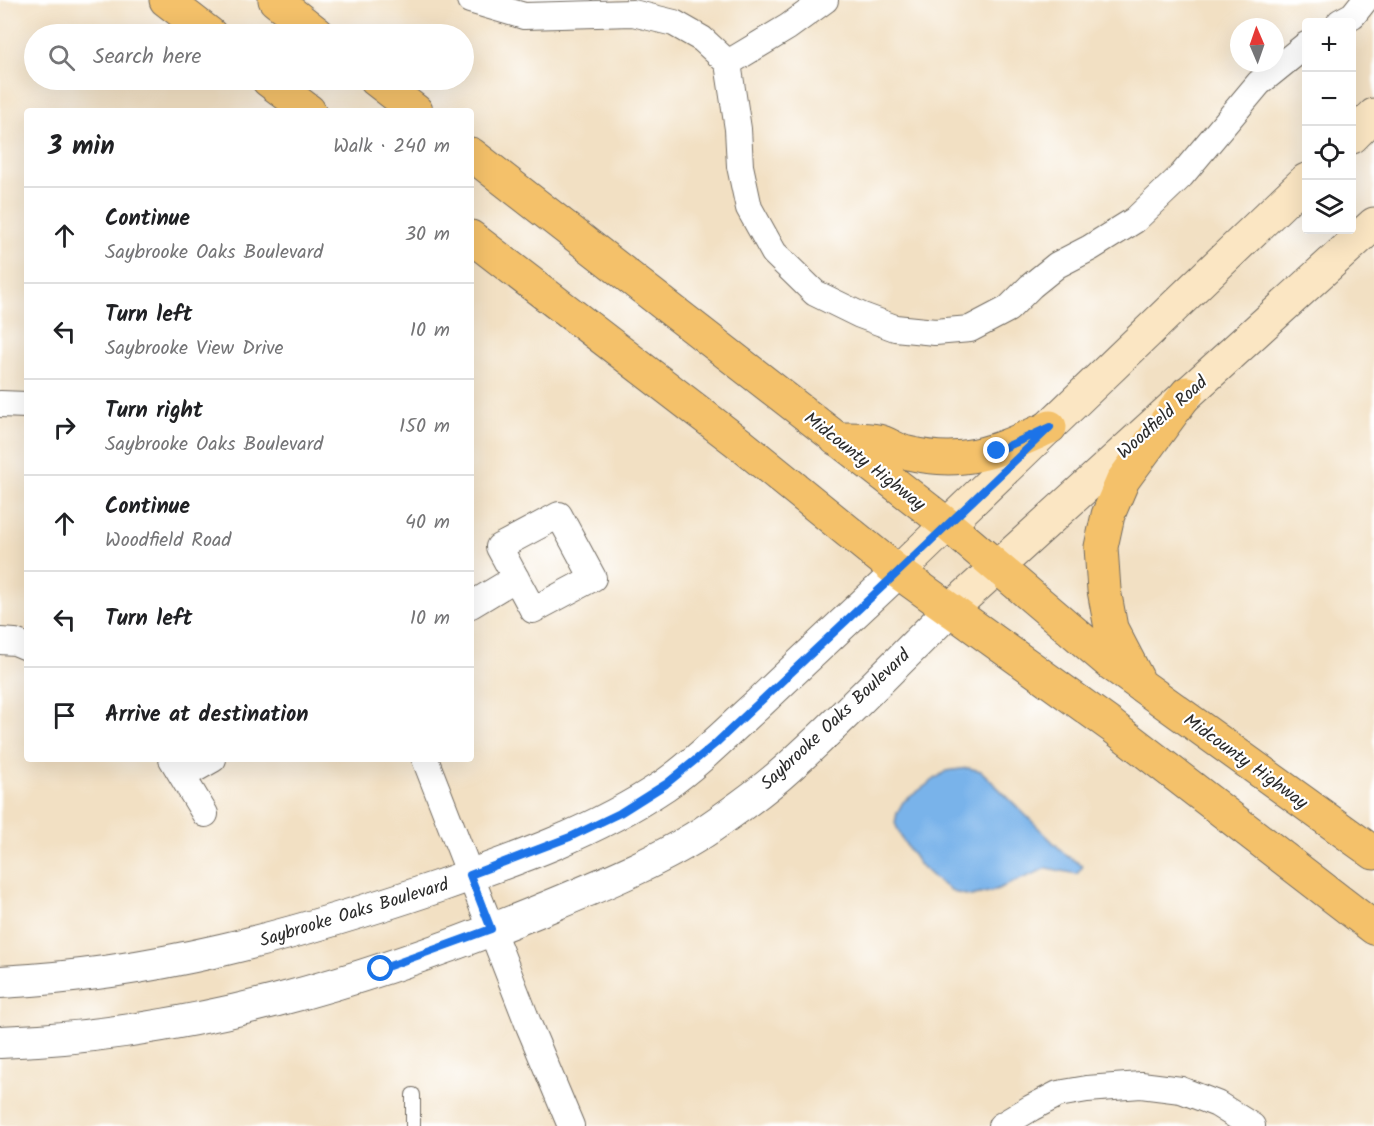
<!DOCTYPE html>
<html lang="en">
<head>
<meta charset="utf-8">
<style>
	:root { --surface:#fff; --page:#f2f2f2; --text:#202124; --muted:#757577; --line:#e0e0e0 }
	body { margin:0; font-family:Kalam,sans-serif; background:var(--page); color:var(--text) }
	.controls { position:absolute; right:18px; top:18px; display:grid; overflow:hidden; border-radius:6px; box-shadow:0 6px 24px #0002 }
	.controls button { width:54px; height:54px; display:grid; place-items:center; padding:0; border:0; border-bottom:2px solid var(--line); background:var(--surface); color:var(--text); font:30px sans-serif }
	.compass { position:absolute; left:1230px; top:18px; width:54px; height:54px; border-radius:50%; background:var(--surface); box-shadow:0 6px 24px #0002; rotate:358deg }
	.stop { position:absolute; width:18px; height:18px; margin:-14px; border:4px solid #1a73e8; border-radius:50%; background:#fff }
	.stop.end { background:#1a73e8; border-color:#fff; box-shadow:0 2px 6px #0008 }
	.list { margin:0; padding:0; list-style:none }
	h2 { display:flex; justify-content:space-between; align-items:center; height:78px; margin:0; padding:0 24px; font-size:26px }
	h2 small { font-size:20px; font-weight:400; color:var(--muted) }
	.list li { display:grid; grid-template-columns:39px 1fr auto; gap:18px; align-items:center; box-sizing:border-box; height:96px; padding:0 24px; border-top:2px solid var(--line) }
	.list b { display:block; font-size:22px; white-space:nowrap }
	.list p { margin:0; font-size:20px; white-space:nowrap; color:var(--muted) }
	.list em { font-size:20px; font-style:normal; color:var(--muted) }
	.icon { flex:none; width:33px; height:33px; fill:none; stroke:currentColor; stroke-width:2; stroke-linecap:round; stroke-linejoin:round }
	.map { position:relative; flex:none; width:1374px; height:1126px; overflow:hidden }
	.search { position:absolute; background:var(--surface); box-shadow:0 6px 24px #0002; left:24px; top:24px; width:450px; height:66px; display:flex; align-items:center; gap:15px; box-sizing:border-box; padding:0 21px; border-radius:33px; color:var(--muted); font-size:22px }
	.panel { position:absolute; background:var(--surface); box-shadow:0 6px 24px #0002; left:24px; top:108px; width:450px; height:654px; border-radius:6px }
	.map>svg:first-child { display:block }
	.water { fill:#79b3ea; stroke:#526f8a; stroke-width:1.5 }
	.lines { fill:none; stroke-linecap:round; stroke-linejoin:round }
	.service-casing { stroke:#716a60; stroke-width:16 }
	.minor-casing { stroke:#716a60; stroke-width:28 }
	.tertiary-casing { stroke:#716a60; stroke-width:34 }
	.secondary-casing { stroke:#716a60; stroke-width:35 }
	.primary-casing { stroke:#716a60; stroke-width:35 }
	.service { stroke:#fff; stroke-width:14 }
	.minor { stroke:#fff; stroke-width:26 }
	.tertiary { stroke:#fff; stroke-width:32 }
	.secondary { stroke:#fbe6c3; stroke-width:33 }
	.primary { stroke:#f4c16a; stroke-width:33 }
	.route { stroke:#1a73e8; stroke-width:8 }
	.labels { text-anchor:middle; stroke-width:4.5; stroke-linejoin:round; paint-order:stroke }
	.street-label { font-size:18px; fill:#2b2b2b; stroke:#fff }
</style>
</head>
<body>
<div class="map">
<svg width="1374" height="1126" viewBox="0 0 1374 1126">
	<rect width="100%" height="100%" fill="#fff"/>
	<filter id="ink" filterUnits="userSpaceOnUse"><feTurbulence type="fractalNoise" baseFrequency=".0167" numOctaves="2"/><feDisplacementMap in="SourceGraphic" scale="12" xChannelSelector="R" yChannelSelector="G"/><feConvolveMatrix kernelMatrix="1 2 1 2 8 2 1 2 1" color-interpolation-filters="sRGB"/></filter>
	<filter id="wash" filterUnits="userSpaceOnUse"><feTurbulence type="fractalNoise" baseFrequency=".008" numOctaves="4" result="noise"/><feDisplacementMap in="SourceGraphic" scale="24" xChannelSelector="R" yChannelSelector="G"/><feGaussianBlur stdDeviation="1.35" result="paint"/><feColorMatrix in="noise" values="0 0 0 0 0 0 0 0 0 0 0 0 0 0 0 0 0 1.4 0 .05"/><feComposite in="paint" operator="in"/></filter>
	<g filter="url(#wash)">
		<rect width="100%" height="100%" fill="#f2e0c3"/>
		<path class="water" d="M968 768 981 771 1067 856 1083 866 1077 874 1047 868 993 891 971 896 953 892 935 879 919 864 902 839 895 823 897 813 903 802 946 771Z"/>
	</g>
	<g filter="url(#ink)">
		<g class="lines">
			<defs>
				<path id="service" d="M413 1095V1126"/>
				<path id="minor" d="M470 0 524 16 633 13 674 23 702 39 728 63 738 129 740 166 749 208 774 253 815 293 860 315 895 328 935 332 970 329 1008 309 1031 286 1057 265 1090 248 1135 220 1181 176 1259 83 1306 45
					M1340 22 1353 15 1365 0
					M728 63 788 27 825 0
					M0 404 27 405
					M559 515 593 578 533 610 499 547Z
					M471 605 516 578
					M0 641 15 642 27 647
					M172 759 205 814
					M425 759 529 1026 571 1126
					M183 776 213 759
					M1001 1126 1031 1108 1058 1094 1087 1089 1141 1085 1181 1090 1217 1104 1252 1126"/>
				<path id="tertiary" d="M0 982C151 975 295 935 437 887 515 860 595 832 665 785 698 762 727 732 757 705 804 660 851 616 898 572
					M0 1042C188 1036 369 981 541 910 596 887 663 860 711 827 737 809 764 790 788 768 844 718 896 663 950 610"/>
				<path id="secondary" d="M1352 137 1374 115
					M898 572 1306 180
					M950 610 1374 224"/>
				<path id="primary" d="M166 0 210 34
					M275 0 318 34
					M268 80 309 111
					M376 80 416 111
					M471 154 948 525 1110 663 1374 853
					M471 237 739 443 898 572 1112 726 1374 928
					M836 439C850 439 865 438 878 441 888 443 897 451 908 453 967 467 998 450 1050 427
					M1137 678 1111 628 1104 590 1101 547 1108 515 1123 480 1187 393"/>
			</defs>
			<use href="#service" class="service-casing"/>
			<use href="#minor" class="minor-casing"/>
			<use href="#tertiary" class="tertiary-casing"/>
			<use href="#secondary" class="secondary-casing"/>
			<use href="#primary" class="primary-casing"/>
			<use href="#service" class="service"/>
			<use href="#minor" class="minor"/>
			<use href="#tertiary" class="tertiary"/>
			<use href="#secondary" class="secondary"/>
			<use href="#primary" class="primary"/>
		</g>
	</g>
	<g class="lines" filter="url(#ink)">
		<path class="route" d="M381 969 491 929 470 875 570 837 620 813 666 784 715 744 898 572 1050 427 997 451"/>
	</g>
	<g class="labels">
		<g class="street-label">
			<text transform="translate(1162 417) rotate(-42)" y="6">Woodfield Road</text>
			<text transform="translate(865 461) rotate(38)" y="6">Midcounty Highway</text>
			<text transform="translate(835 719) rotate(-43)" y="6">Saybrooke Oaks Boulevard</text>
			<text transform="translate(1246 761) rotate(36)" y="6">Midcounty Highway</text>
			<text transform="translate(354 912) rotate(-17)" y="6">Saybrooke Oaks Boulevard</text>
		</g>
	</g>
</svg>
<div class="controls">
<button>+</button>
<button>−</button>
<button><svg class="icon" aria-label="locate" viewBox="0 0 24 24"><circle cx="12" cy="12" r="6"/><path d="M12 2v4M12 18v4M2 12h4M18 12h4"/></svg></button>
<button><svg class="icon" aria-label="layers" viewBox="0 0 24 24"><path d="M12 4l9 5-9 5-9-5zM3 14l9 5 9-5"/></svg></button>
</div>
<svg class="compass" viewBox="-18 -18 36 36"><path d="M0-13l5 13h-10z" fill="#e53935"/><path d="M0 13l5-13h-10z" fill="#757577"/></svg>
<div class="stop" style="left:381px;top:969px"></div>
<div class="stop end" style="left:997px;top:451px"></div>
<div class="search"><svg class="icon" aria-label="search" viewBox="0 0 24 24"><circle cx="10" cy="10" r="6"/><path d="M15 15l6 6"/></svg>Search here</div>
<section class="panel">
<h2>3 min<small>Walk · 240 m</small></h2>
<ul class="list">
<li><svg class="icon" aria-label="ahead" viewBox="0 0 24 24"><path d="M12 20V5M6 11l6-6 6 6"/></svg><div><b>Continue</b><p>Saybrooke Oaks Boulevard</p></div><em>30 m</em></li>
<li><svg class="icon" aria-label="left" viewBox="0 0 24 24"><path d="M17 20v-9H6M10 6l-5 5 5 5"/></svg><div><b>Turn left</b><p>Saybrooke View Drive</p></div><em>10 m</em></li>
<li><svg class="icon" aria-label="right" viewBox="0 0 24 24"><path d="M7 20v-9h11M14 6l5 5-5 5"/></svg><div><b>Turn right</b><p>Saybrooke Oaks Boulevard</p></div><em>150 m</em></li>
<li><svg class="icon" aria-label="ahead" viewBox="0 0 24 24"><path d="M12 20V5M6 11l6-6 6 6"/></svg><div><b>Continue</b><p>Woodfield Road</p></div><em>40 m</em></li>
<li><svg class="icon" aria-label="left" viewBox="0 0 24 24"><path d="M17 20v-9H6M10 6l-5 5 5 5"/></svg><div><b>Turn left</b></div><em>10 m</em></li>
<li><svg class="icon" aria-label="arrive" viewBox="0 0 24 24"><path d="M6 21V4h12l-3 4 3 4H6"/></svg><div><b>Arrive at destination</b></div></li>
</ul>
</section>
</div>
</body>
</html>
